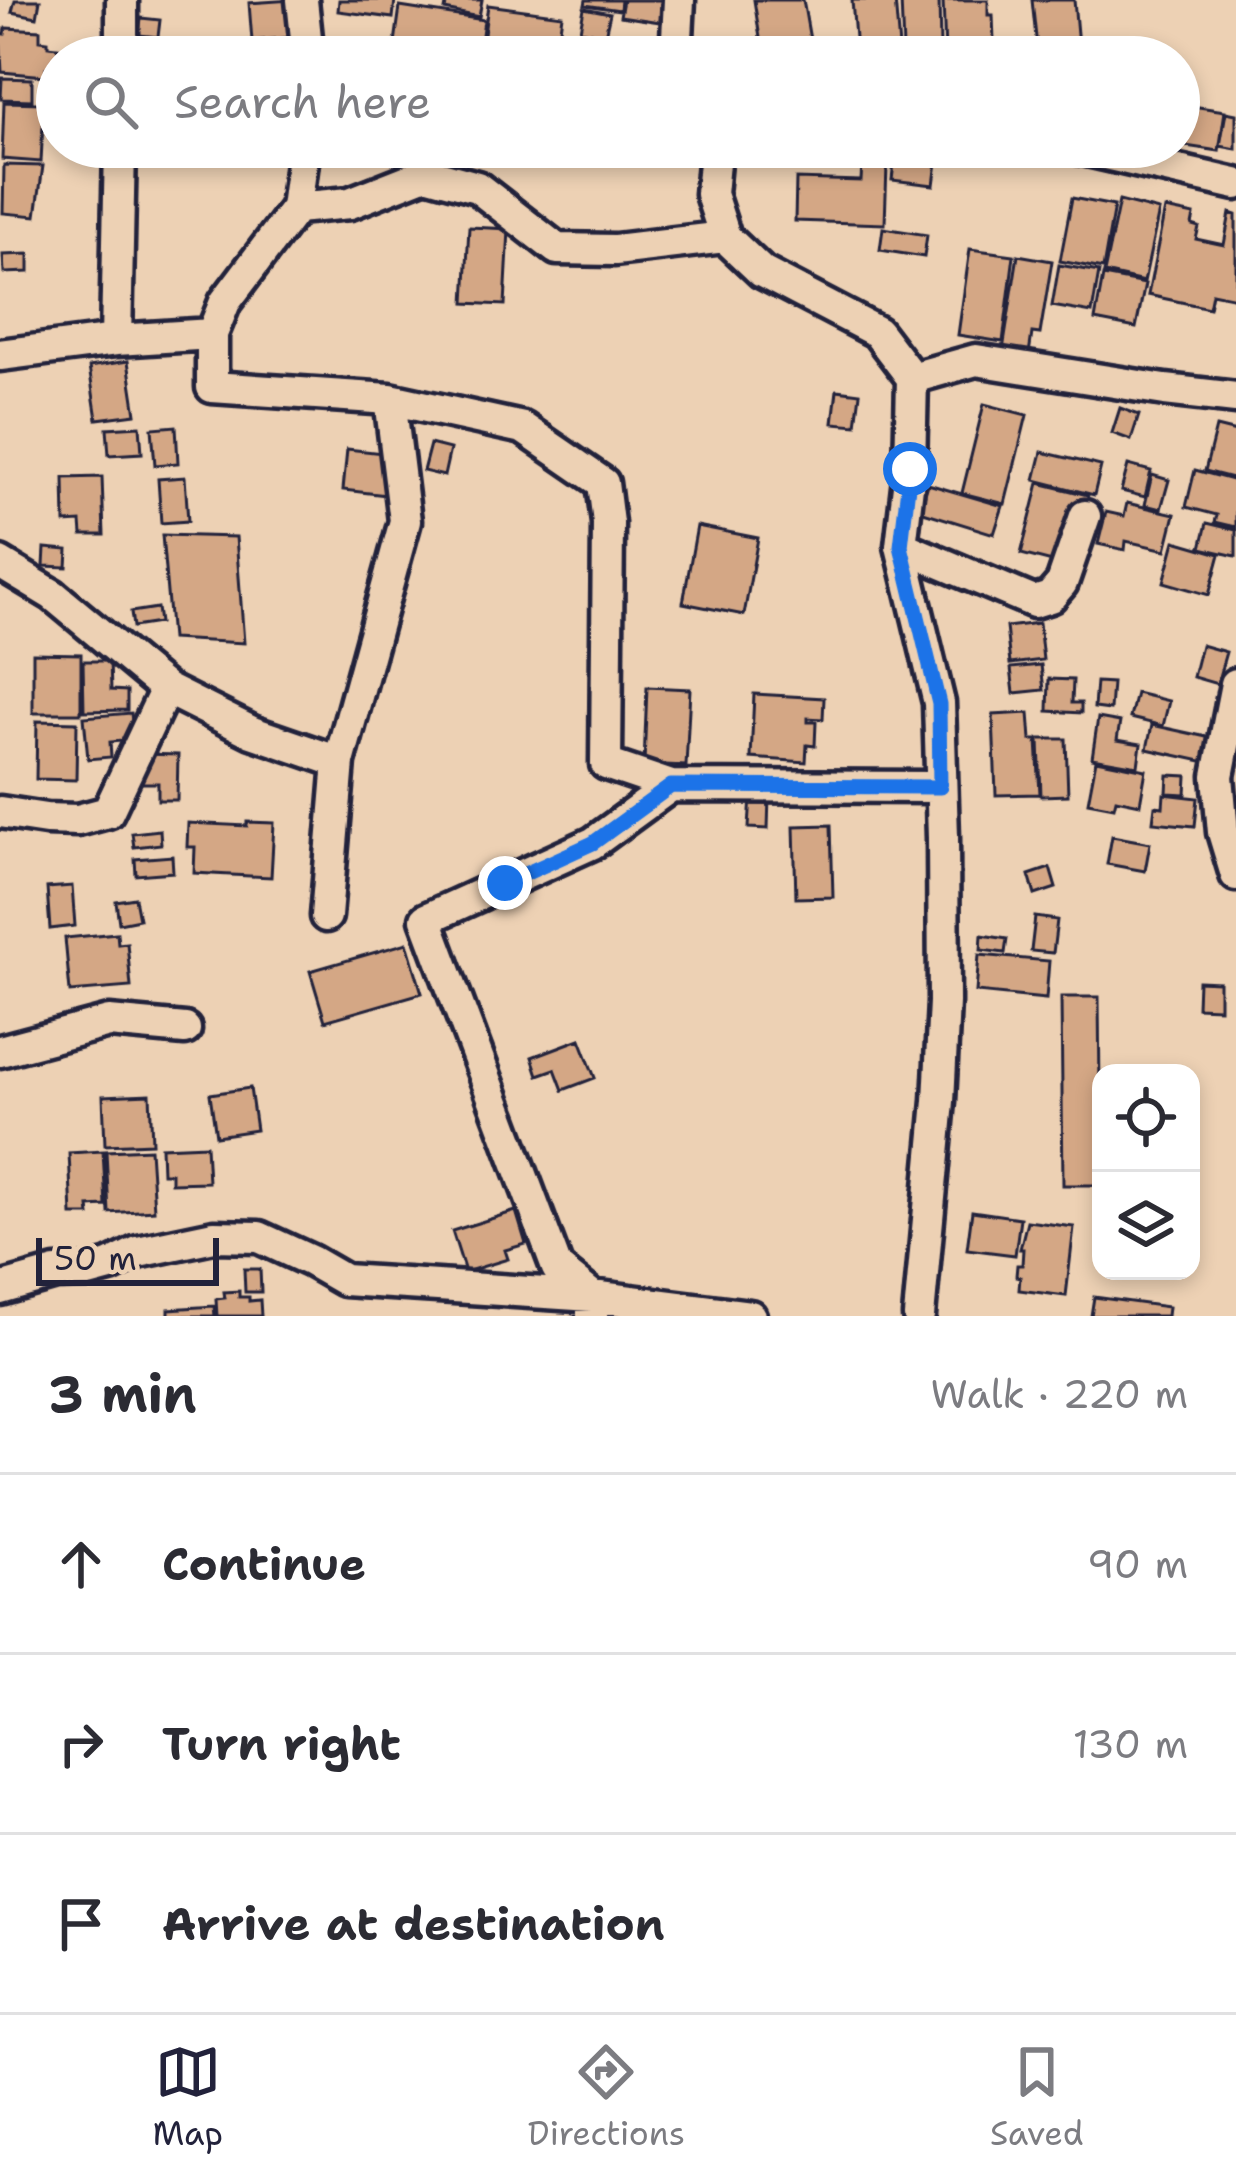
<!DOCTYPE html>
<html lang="en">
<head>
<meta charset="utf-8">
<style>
	:root { --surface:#fff; --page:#f7f7f7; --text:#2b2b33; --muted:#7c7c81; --line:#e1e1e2; --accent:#22223b }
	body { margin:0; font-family:"Shantell Sans",sans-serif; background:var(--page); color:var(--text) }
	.controls { position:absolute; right:36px; bottom:36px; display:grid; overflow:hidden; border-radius:24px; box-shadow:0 6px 18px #0003 }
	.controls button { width:108px; height:108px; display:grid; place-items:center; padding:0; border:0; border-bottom:3px solid var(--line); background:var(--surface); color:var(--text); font:60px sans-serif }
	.scale { position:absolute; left:36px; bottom:30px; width:183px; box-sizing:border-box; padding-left:12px; border:6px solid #22223b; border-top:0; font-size:33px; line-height:42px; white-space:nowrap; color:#22223b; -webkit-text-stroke:9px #edd1b4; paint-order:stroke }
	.stop { position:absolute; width:36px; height:36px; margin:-27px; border:9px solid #1a73e8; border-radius:50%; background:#fff }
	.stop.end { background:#1a73e8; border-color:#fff; box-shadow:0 3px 12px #0008 }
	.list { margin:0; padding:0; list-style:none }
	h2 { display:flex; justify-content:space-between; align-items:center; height:156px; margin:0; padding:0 48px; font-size:51px }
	h2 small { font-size:39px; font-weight:400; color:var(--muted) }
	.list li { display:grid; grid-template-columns:78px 1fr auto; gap:36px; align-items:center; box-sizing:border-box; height:180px; padding:0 48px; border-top:3px solid var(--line) }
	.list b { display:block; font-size:45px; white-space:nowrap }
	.list em { font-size:39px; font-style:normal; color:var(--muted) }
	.icon { flex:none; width:66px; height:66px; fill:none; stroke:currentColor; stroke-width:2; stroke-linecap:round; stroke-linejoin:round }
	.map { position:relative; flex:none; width:1236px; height:1316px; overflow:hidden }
	.search { position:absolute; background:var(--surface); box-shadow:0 6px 18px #0003; left:36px; right:36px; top:36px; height:132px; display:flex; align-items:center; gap:30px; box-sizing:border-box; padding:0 42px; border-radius:66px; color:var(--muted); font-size:45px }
	.sheet { height:696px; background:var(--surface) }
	nav { display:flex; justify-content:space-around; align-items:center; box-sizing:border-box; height:168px; border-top:3px solid var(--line); background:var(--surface); font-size:33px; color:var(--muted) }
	nav a { display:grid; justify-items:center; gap:6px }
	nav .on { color:var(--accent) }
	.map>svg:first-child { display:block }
	.building { fill:#d4a785; stroke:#22223b; stroke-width:3 }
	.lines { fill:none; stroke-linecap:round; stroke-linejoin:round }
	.minor-casing { stroke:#22223b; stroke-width:39 }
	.minor { stroke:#edd1b4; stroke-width:30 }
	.route { stroke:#1a73e8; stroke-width:15 }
</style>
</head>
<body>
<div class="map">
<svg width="1236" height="1316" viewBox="0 0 1236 1316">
	<rect width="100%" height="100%" fill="#edd1b4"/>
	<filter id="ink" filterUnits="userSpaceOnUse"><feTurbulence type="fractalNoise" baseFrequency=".00833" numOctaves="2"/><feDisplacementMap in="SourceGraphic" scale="24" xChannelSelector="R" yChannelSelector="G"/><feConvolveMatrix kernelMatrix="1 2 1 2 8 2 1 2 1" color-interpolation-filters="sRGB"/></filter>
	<g filter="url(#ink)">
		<path class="building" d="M15 0H40L37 17 12 12Z
			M292 0 295 37 252 41 249 3Z
			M339 0H395L393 18 338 11Z
			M447 0H482L479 17 445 10Z
			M586 0H621L620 10 585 5Z
			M623 0H668L667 4H663L660 22 620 16Z
			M754 0H803L813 57H763Z
			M852 0H895L899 48 856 51Z
			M901 0H939L940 48 903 49Z
			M943 0H988V15H993L994 41 989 42 990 50 945 52Z
			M1032 0H1074L1079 57H1038Z
			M488 5 562 15 556 57H481Z
			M400 7 484 20 479 57H435L394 50Z
			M584 8 610 13 605 35 580 30Z
			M141 18 160 20 158 37 139 35Z
			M6 28 40 30V40L48 41V46L58 47 56 69 46 68V76L2 72 0 33 5 34Z
			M572 41 595 45 592 57H569Z
			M638 43 670 48 669 57H636Z
			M1128 43 1170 51 1168 57H1125Z
			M298 44 299 57H217V47Z
			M2 78 32 79V100L1 99Z
			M4 102 44 103 41 162 2 159Z
			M1179 104 1225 111 1219 151 1179 145Z
			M1226 112 1236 114V149L1220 146Z
			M896 147H939L934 185 892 180Z
			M862 164 887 165 885 224 795 221 796 179 861 181Z
			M4 165 43 166 36 216 3 213Z
			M1072 198 1114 206 1103 269 1060 261Z
			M1119 201 1159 211 1144 282 1104 273Z
			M1165 209 1194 215 1192 225 1199 227 1196 239 1224 245 1230 213 1236 215V298L1212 293 1209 308 1148 295Z
			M469 227 509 229 505 305 465 303Z
			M883 228 927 235 924 257 880 250Z
			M970 249 1014 255 1003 342 958 335Z
			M29 254V272L4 273 3 255Z
			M1018 255 1052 261 1040 334 1032 333 1029 354 1003 350Z
			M1059 265 1099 272 1092 313 1052 306Z
			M1103 276 1145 284 1136 328 1095 320Z
			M128 361 136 414 97 419 89 367Z
			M837 390 860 393 856 425 833 423Z
			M984 404 1027 415 1005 504 962 493Z
			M1120 408 1139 415 1131 440 1112 433Z
			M140 426 142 453 109 455 107 428Z
			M176 426 178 463 155 465 152 428Z
			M1216 427 1236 432V479L1205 471Z
			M430 444 450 449 444 476 423 471Z
			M347 449 392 454 387 495 343 490Z
			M1042 452 1101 466 1094 495 1035 480Z
			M1128 465 1151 471 1145 497 1121 491Z
			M1195 470 1236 481V527L1215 522 1217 515 1186 507Z
			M1152 475 1169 480 1161 509 1145 505Z
			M102 477 104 535H82L81 522 65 523 64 478Z
			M185 477 188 521 161 523 158 479Z
			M1039 483 1088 495 1082 516 1060 564 1021 554Z
			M928 484 1003 506 994 534 920 511Z
			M1127 503 1175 514 1166 550 1126 541 1125 550 1098 544 1106 512 1124 516Z
			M1207 523 1236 530V556L1201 548Z
			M697 526 758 538 744 615 683 603Z
			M162 535 236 537 244 643 171 639Z
			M1175 541 1220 554 1209 595 1164 582Z
			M45 548 68 550 67 567 44 566Z
			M157 608 159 623 133 627 131 612Z
			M1039 623 1043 660 1010 664 1006 627Z
			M1201 645 1226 652 1217 684 1193 677Z
			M33 653 81 654V713H33Z
			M83 661H110L111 690 127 691V710L84 711Z
			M1041 665 1044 690 1014 693 1011 668Z
			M1049 679 1073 680 1072 703H1081V713L1048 711Z
			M1096 682 1112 683 1110 710 1094 708Z
			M647 687 690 689 686 766 644 764Z
			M1136 693 1169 701 1163 726 1130 718Z
			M754 694 824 698 823 719 808 718V722H816L815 746 807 745 806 762 751 758Z
			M131 713 134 740 110 742 111 757 88 759 84 717Z
			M1029 713 1031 740H1037L1040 794 996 795 993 715Z
			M1098 718 1120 722 1117 740 1141 744 1138 766 1092 758Z
			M37 721 77 722 76 780 36 779Z
			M1152 725 1211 738 1206 762 1147 749Z
			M1039 739H1066L1068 795 1041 796Z
			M141 754 178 755 177 800H158V783H140Z
			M1096 760 1146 770 1140 804 1116 799 1114 807 1088 802Z
			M1168 775 1187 776 1186 794 1167 793Z
			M1164 794 1198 798 1195 826 1153 822 1155 806 1163 807Z
			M751 795 769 796 768 829 749 828Z
			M247 822 274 823 271 877 194 873 195 847H187L188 823 247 826Z
			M831 825 833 897 796 898 794 826Z
			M160 830 161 844 134 847 132 833Z
			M1112 836 1150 843 1145 871 1107 864Z
			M172 856 173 872 136 875 135 859Z
			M1050 868 1056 888 1035 895 1029 875Z
			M72 886 75 926 50 929 47 888Z
			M135 898 139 919 119 923 116 901Z
			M1035 917 1057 920 1053 953 1031 951Z
			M117 933 118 944 127 943 131 987 70 992 65 938Z
			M982 935 1007 939 1005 953 981 950Z
			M407 943 422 993 325 1021 310 971Z
			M979 955 1049 961 1046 999 976 992Z
			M1198 981 1219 982V1008L1197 1007Z
			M1061 997H1099L1101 1185H1063Z
			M580 1039 595 1078 563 1090 555 1069 538 1075 532 1057Z
			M250 1088 256 1130 216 1136 210 1094Z
			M150 1094 152 1143 105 1145 103 1096Z
			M206 1145 208 1182 171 1183V1173H162L161 1147Z
			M150 1149 154 1210 109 1213 106 1151Z
			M103 1151 106 1206 89 1207 90 1215H72L69 1153Z
			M516 1211 526 1244 505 1250 508 1259 465 1272 452 1231Z
			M972 1211 1020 1218 1015 1255 967 1249Z
			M1027 1221 1074 1227 1066 1296 1019 1290 1020 1277 1016 1276 1017 1265H1022L1023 1249H1020Z
			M244 1269H260L261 1292H245Z
			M239 1291V1297H249V1301L260 1300 261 1316H217L216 1299 225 1298 224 1292Z
			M1094 1297 1168 1307 1167 1316H1091Z
			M214 1306 215 1316H169V1309Z"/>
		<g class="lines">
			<defs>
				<path id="minor" d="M302 0 308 57
					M122 57V0
					M676 57 679 0
					M709 147 715 152 711 194 725 237 762 272 877 332 912 378 910 469 901 546 939 703 943 838 944 1002 939 1101 919 1316
					M1074 147 1236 184
					M296 208 304 147
					M116 340 120 147
					M0 355 116 340 212 334
					M912 378 976 360 1165 390 1236 398
					M901 546 1034 602 1050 597 1062 583 1085 516
					M0 563 53 595 166 689 252 732 339 762
					M1236 684 1218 776 1223 832 1236 875
					M671 786 606 764 608 523 603 483 523 428 390 399 212 387V334L225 302 296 208 350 203 426 173 477 187 557 249 615 250 725 237
					M0 812 46 819 78 820 108 812 166 689
					M326 916 339 762 405 521 390 399
					M0 1051 109 1022 185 1029
					M0 1289 56 1273 88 1272 110 1266 138 1252 214 1236 259 1237 311 1261 344 1280 592 1296 750 1316
					M592 1316V1296L557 1268 426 919 593 843 671 786 940 787"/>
			</defs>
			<use href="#minor" class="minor-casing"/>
			<use href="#minor" class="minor"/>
		</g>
	</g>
	<g class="lines" filter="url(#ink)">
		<path class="route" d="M505 883 593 843 671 786 940 787 939 704 901 546 910 469"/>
	</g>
</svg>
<div class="controls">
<button><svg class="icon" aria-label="locate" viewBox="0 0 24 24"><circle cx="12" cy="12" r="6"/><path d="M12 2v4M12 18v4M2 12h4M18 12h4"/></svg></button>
<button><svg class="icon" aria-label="layers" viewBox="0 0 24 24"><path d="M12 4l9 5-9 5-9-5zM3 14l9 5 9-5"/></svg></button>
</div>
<div class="scale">50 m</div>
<div class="stop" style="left:910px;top:469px"></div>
<div class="stop end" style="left:505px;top:883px"></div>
<div class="search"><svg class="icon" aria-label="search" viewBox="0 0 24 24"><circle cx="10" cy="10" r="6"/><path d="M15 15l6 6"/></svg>Search here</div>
</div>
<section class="sheet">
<h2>3 min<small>Walk · 220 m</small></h2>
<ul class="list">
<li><svg class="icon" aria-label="ahead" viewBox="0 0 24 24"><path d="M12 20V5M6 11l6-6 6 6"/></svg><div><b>Continue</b></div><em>90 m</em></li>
<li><svg class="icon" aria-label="right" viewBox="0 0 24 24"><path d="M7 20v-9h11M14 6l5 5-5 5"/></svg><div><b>Turn right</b></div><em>130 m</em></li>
<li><svg class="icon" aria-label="arrive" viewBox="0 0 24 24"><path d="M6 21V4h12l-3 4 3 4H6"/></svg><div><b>Arrive at destination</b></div></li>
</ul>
</section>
<nav>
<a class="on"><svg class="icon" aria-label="map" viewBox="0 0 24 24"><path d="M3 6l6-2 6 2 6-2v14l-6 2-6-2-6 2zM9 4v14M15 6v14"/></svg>Map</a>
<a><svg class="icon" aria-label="directions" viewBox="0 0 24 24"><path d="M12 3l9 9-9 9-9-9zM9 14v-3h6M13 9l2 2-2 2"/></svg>Directions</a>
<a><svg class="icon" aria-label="saved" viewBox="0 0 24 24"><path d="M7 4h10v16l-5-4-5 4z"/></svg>Saved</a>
</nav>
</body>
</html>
